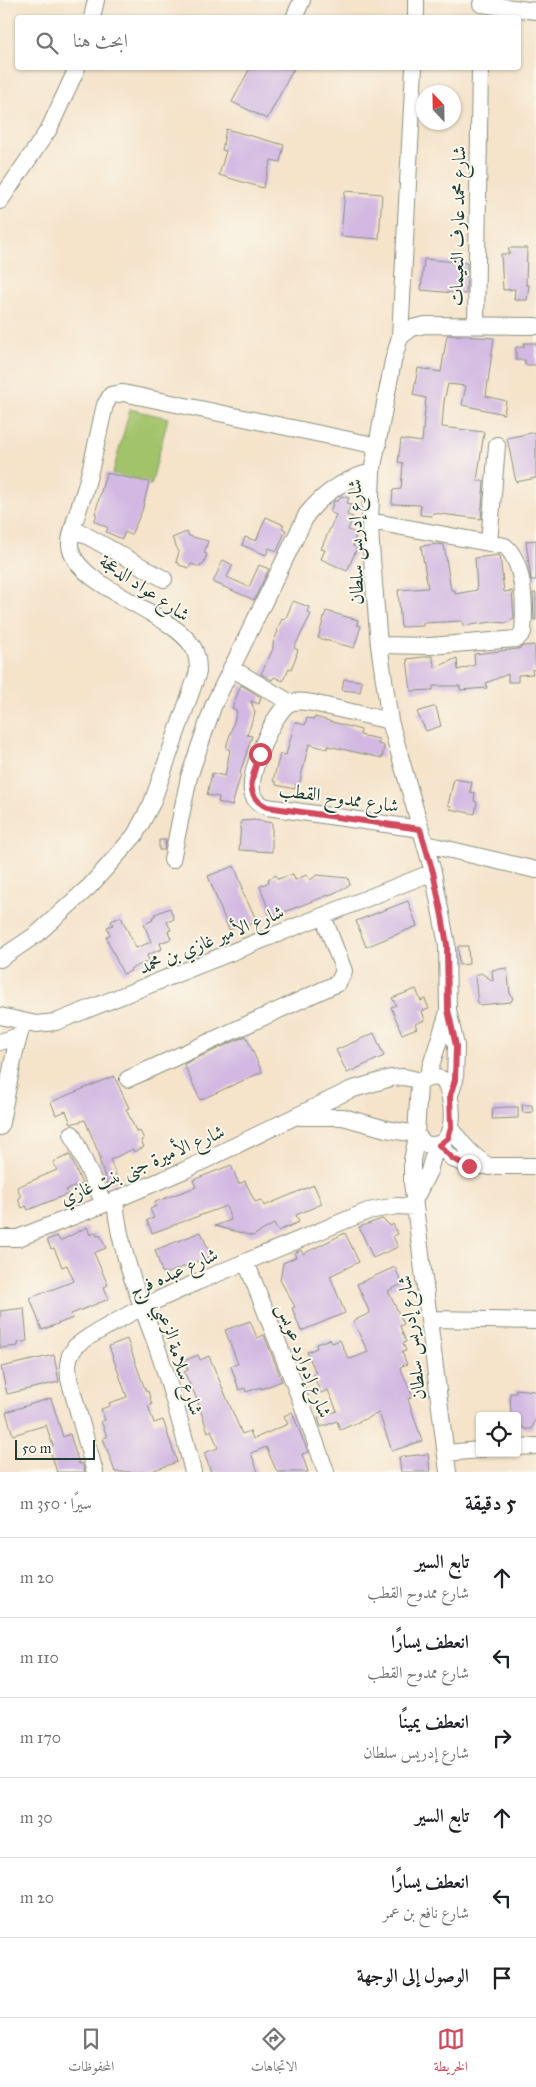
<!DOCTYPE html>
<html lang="ar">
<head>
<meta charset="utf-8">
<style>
	:root { --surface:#fff; --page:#f6f6f6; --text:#202124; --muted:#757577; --line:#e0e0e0; --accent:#d1495b }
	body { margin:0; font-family:"IM FELL Great Primer",Amiri,serif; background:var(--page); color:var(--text); direction:rtl }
	.controls { position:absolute; right:15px; bottom:15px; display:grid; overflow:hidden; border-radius:5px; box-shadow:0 1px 4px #0004 }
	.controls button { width:45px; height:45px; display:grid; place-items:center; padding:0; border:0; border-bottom:1px solid var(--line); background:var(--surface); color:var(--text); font:25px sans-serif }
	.compass { position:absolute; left:416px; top:85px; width:45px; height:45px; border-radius:50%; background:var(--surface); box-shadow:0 1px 4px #0004; rotate:338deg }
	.scale { position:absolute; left:15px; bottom:12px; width:80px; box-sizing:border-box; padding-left:5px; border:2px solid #1f3d34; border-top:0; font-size:14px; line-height:18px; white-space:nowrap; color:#1f3d34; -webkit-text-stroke:4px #fbf7ec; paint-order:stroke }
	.stop { position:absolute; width:15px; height:15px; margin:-11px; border:4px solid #d1495b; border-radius:50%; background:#fff }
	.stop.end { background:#d1495b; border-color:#fff; box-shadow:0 1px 5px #0008 }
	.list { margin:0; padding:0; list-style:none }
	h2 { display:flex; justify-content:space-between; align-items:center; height:65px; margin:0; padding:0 20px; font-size:21px }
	h2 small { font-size:16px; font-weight:400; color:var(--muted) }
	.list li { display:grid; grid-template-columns:32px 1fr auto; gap:15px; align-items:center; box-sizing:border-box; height:80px; padding:0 20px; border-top:1px solid var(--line) }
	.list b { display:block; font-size:19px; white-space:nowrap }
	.list p { margin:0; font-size:16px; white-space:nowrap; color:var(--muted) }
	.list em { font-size:16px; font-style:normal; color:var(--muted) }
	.icon { flex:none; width:28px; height:28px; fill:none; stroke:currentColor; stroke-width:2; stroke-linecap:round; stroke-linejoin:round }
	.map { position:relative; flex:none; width:536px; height:1472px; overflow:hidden; direction:ltr }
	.search { position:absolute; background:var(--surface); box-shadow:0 1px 4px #0004; left:15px; right:15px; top:15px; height:55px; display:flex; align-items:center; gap:12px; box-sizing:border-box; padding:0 18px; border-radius:5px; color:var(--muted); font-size:19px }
	.sheet { height:545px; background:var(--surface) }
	nav { display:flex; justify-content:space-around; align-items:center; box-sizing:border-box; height:70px; border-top:1px solid var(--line); background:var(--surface); font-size:14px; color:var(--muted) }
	nav a { display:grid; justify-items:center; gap:2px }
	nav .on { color:var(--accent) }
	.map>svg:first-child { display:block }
	.green { fill:#a2c36b; stroke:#608050 }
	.building { fill:#d2b8e2 }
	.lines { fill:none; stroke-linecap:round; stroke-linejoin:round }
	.minor-casing { stroke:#8a907f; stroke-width:18 }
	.minor { stroke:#fff; stroke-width:16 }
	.route { stroke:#d1495b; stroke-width:6 }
	.labels { text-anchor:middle; stroke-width:4; stroke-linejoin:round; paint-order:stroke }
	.street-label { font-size:19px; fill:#1f3d34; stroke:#fbf7ec }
</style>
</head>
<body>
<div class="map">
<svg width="536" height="1472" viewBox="0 0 536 1472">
	<rect width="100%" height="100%" fill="#fbf7ec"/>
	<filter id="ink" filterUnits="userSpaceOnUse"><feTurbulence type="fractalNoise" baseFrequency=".02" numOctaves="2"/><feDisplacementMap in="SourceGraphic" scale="10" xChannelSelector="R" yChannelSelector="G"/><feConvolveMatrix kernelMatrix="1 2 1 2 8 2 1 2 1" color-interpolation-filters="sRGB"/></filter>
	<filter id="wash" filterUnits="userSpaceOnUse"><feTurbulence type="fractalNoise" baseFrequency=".0096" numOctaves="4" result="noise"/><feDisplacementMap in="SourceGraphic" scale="20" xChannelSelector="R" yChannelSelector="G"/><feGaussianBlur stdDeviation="1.12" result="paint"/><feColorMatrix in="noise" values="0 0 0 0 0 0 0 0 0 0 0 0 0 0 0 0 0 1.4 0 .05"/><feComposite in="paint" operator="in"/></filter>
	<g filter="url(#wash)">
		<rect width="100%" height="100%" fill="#f5e3ca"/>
		<path class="green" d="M130 409 168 418 151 485 112 476Z"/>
		<g id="blocks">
			<path class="building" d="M250 68H294L267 119 232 102Z
				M226 129 284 145 280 162 271 160 263 188 219 175 226 151 222 150Z
				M345 191 382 194 379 239 341 236Z
				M508 248H527L526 285H529L527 300H514L515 289 503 290 501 254H510Z
				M424 259 467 263 466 294 421 290Z
				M447 335 494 338 486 396 506 401 504 414 462 405 466 386 448 384 444 401 442 427 484 432 477 481H484L481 519 433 513 432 516 420 515 421 505 392 504 393 490 401 489 403 463 398 462 401 439 422 442 426 398 413 395 418 368 441 372Z
				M524 343H536V365H525V360H516V347H524Z
				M536 432V478L516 482 507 438Z
				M106 473 149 482 142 511 131 535 125 532 122 539 106 532 108 528 94 521 97 515 95 514Z
				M341 496 349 498 347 503 351 504 347 515 353 517 348 530 356 533 353 546 357 548 347 571 321 559 325 550 321 549 336 515 330 512 334 501H338Z
				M266 517 284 525 282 528 286 530 277 551 269 548 266 555 242 545 245 537 256 541Z
				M187 532 189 536 208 541 204 553 207 554 203 565H201L200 567 191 564 189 568 179 565V563L176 562 179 552 172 538Z
				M536 540V580H531L526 541Z
				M438 544 444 545 451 590H455V594L477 590 475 558 500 555 504 592 512 591 514 618 506 623 492 622 463 626 462 621 423 623V626L401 627 398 590 428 588 421 546Z
				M223 560 233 565 227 577 249 587 259 565 269 569 254 600 213 582Z
				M533 593H536V620H534Z
				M293 601 309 607 307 612 311 614 294 648 298 650 296 655H297L291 669 289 668 283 681 274 677 272 680 261 674 273 649V643L278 631 277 630 282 619 285 620Z
				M326 611 358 620 357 625 361 626 354 648 318 638Z
				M534 645 536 669 532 670 533 674 518 675V682H508V674L486 683 487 688 460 690V686H433V690L411 691 407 659 432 656 435 668 457 658 458 670 475 665 474 654 518 649 524 646Z
				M344 679 362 681 360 692 342 690Z
				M241 685 261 697 259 704 251 701 255 713 247 735 252 736 240 773 241 774 232 806 218 802 219 797 207 795 212 773 225 776 230 750 226 748 237 711 232 708Z
				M433 707H436L441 726 426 731 417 712Z
				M315 717 361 730 360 735 379 739 378 744 384 746 382 758 328 746 327 749 309 744 299 785 296 784 295 789 276 785V782L273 781 280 754 286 755 295 722 305 725 307 718 314 719Z
				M454 779 472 782 470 792 475 793 474 801 477 802 475 814 450 809 451 806 448 805Z
				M255 820 272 823V852L239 850 241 821Z
				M159 840H166L164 850H159Z
				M234 866 243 888 241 889 256 919 252 920 253 923 245 927 244 924 229 930 208 876Z
				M293 874 295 880 306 875 310 880 317 875 348 878 350 885 334 893 271 917 260 886 269 882 268 879 276 875 278 879Z
				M408 901 417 926 366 947 356 921Z
				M170 908 174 919 167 922 171 930 168 931 171 939 160 943 162 949 147 955 149 961 130 969 131 971 123 974 106 937 110 935 107 927 113 925 111 921 121 917 136 948 151 942 144 924 153 920 152 917 155 916V914Z
				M458 946H468L469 964 459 965Z
				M507 968 510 994 513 998 511 1002 478 1005 475 976 481 973 493 981 492 970Z
				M416 989 421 1001 425 999 429 1009 422 1011 425 1020 415 1024 417 1028 402 1034 391 1007 396 1005 392 998Z
				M374 1033 384 1056 347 1073 336 1050Z
				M246 1036 262 1072 200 1100 184 1064Z
				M114 1076 129 1108 126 1109 137 1133 140 1131 144 1139 141 1140 144 1147 134 1152 133 1149 110 1160 118 1180 107 1184 99 1159H101L85 1120 71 1124 66 1111 56 1115 51 1102Z
				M522 1105H532L533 1112 523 1113Z
				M507 1107H518V1118L492 1119 493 1108Z
				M70 1155 82 1184 66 1190 68 1194 28 1210 26 1206 22 1208 18 1199 21 1197 17 1187 57 1170 53 1162Z
				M231 1165 239 1184 245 1181 255 1202 261 1200 264 1206 314 1185 322 1204 296 1215 299 1222 278 1231 274 1224 253 1236 215 1226 231 1220 226 1206 152 1233 147 1220 154 1218 150 1209 156 1206 155 1202 196 1187 193 1180Z
				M382 1219 391 1226 393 1224 398 1234 393 1236 398 1247 373 1258 359 1227Z
				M87 1227 90 1235 96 1232 97 1236 100 1235 106 1248 94 1253 108 1285 104 1287 109 1299 71 1314 73 1318 42 1330 30 1298 74 1281 67 1265 62 1267 54 1248 51 1249 47 1240 57 1236 60 1241Z
				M201 1232 211 1256 168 1273 162 1272 155 1250Z
				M345 1233 359 1262 330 1276 345 1313 301 1331 292 1308 295 1307 280 1280 283 1263 296 1257 294 1253 301 1250 303 1254Z
				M395 1267 402 1284 388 1291 404 1324 400 1326 406 1342 403 1343 406 1351 402 1352 407 1364 400 1367 413 1397 408 1399 422 1441 392 1451 379 1413 340 1430 337 1421 321 1427 318 1418 337 1411 328 1390 321 1393 313 1375 316 1373 307 1352 317 1348 316 1344 330 1339 332 1343 340 1340 348 1358 351 1359 368 1352 353 1321 370 1313 357 1284Z
				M24 1308 27 1341 18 1343V1346L0 1348V1311Z
				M250 1321 257 1338 264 1335 282 1381 261 1389V1387L246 1392 245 1388 239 1390 231 1366 238 1364 225 1330Z
				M127 1339 146 1392 148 1391 152 1405 148 1406 154 1423 163 1420 177 1462 149 1472H115L103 1438 107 1437 101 1421 105 1420 101 1409 110 1406 109 1403 127 1397 109 1346Z
				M54 1355 59 1382 7 1394 1 1367Z
				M198 1355 200 1360 209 1356 242 1434 250 1431 253 1439 288 1424 284 1416 292 1412 308 1452 302 1454 308 1472H277L266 1447 251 1453 258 1472H211L204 1453 218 1448 211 1430 208 1432 196 1397 184 1372 188 1370 184 1361Z
				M516 1389 535 1391 536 1418 532 1429H525L517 1422V1416H511L510 1393H516Z
				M51 1398 63 1437 70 1434 79 1464 82 1463 85 1472H57L49 1447 53 1446 46 1425 13 1435 6 1412Z
				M428 1454 430 1472H401L399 1457Z"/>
		</g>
	</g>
	<g filter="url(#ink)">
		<use href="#blocks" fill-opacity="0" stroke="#8a907f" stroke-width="1"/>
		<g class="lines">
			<defs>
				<path id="minor" d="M481 4 536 11
					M92 18 96 0
					M294 18 302 0
					M416 18V0
					M414 68 400 337 393 361 372 472 370 521 371 546 379 645 390 721 433 872 447 945 448 1010 456 1046 455 1080 450 1095
					M0 201 49 129 77 68
					M476 325 480 68
					M400 337 412 328 425 325 536 326
					M370 521 505 546C525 563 525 608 523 632L517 639 430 646 379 645
					M73 528 164 579
					M489 543 497 445
					M231 668 291 703
					M390 721 313 703C306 702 297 700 290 703 273 712 249 772 252 791 253 800 259 804 267 807L420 829
					M426 844 536 870
					M172 860 189 777 214 704 307 514C324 493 346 478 372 472
					M0 959 37 934 90 886 135 835 152 803 198 672C198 664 197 654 193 647 171 611 73 586 70 545 69 534 81 503 85 490 93 463 98 434 105 405L111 395 123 393 378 446
					M0 1016 36 1024 56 1022 433 872
					M0 1042 19 1036
					M432 1077 442 1079C455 1094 460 1154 425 1144L416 1134 419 1085 422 1081Z
					M427 1078 448 1012
					M128 1079 338 983 344 971 323 916
					M301 1117H343L386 1129 416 1134
					M0 1127 15 1051 23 1022
					M451 1128C462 1144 472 1156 490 1167
					M72 1134 104 1204
					M417 1137 412 1160V1182L448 1472
					M439 1145 453 1159 469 1166H536
					M415 1199 429 1171 436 1146
					M115 1200C119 1251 140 1300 157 1347 171 1388 183 1430 193 1472
					M0 1238H18L115 1200 185 1170 350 1090 391 1078 404 1077 422 1081
					M246 1262 301 1401 326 1472
					M431 1319 536 1321
					M517 1447 536 1446
					M446 1453 480 1450
					M95 1472 69 1379 68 1364 70 1355 76 1346 90 1336 142 1307 197 1282 368 1211 397 1206 415 1207"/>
			</defs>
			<use href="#minor" class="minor-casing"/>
			<use href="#minor" class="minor"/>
		</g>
	</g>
	<g class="lines" filter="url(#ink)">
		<path class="route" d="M260 754C253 775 242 795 267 807L420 829 433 872 442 916 447 945 448 1010 456 1046 455 1080 450 1095 451 1128 448 1138 439 1145 453 1159 469 1166"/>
	</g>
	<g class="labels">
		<g class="street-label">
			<text transform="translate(457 226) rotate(-89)" y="7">شارع محمد عارف النعيمات</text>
			<text transform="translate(355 542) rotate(-91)" y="7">شارع إدريس سلطان</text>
			<text transform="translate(145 587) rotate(34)" y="7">شارع عواد الدعجة</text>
			<text transform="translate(339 797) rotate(8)" y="7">شارع ممدوح القطب</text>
			<text transform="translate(211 939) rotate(-22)" y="7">شارع الأمير غازي بن محمد</text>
			<text transform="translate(142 1164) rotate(-23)" y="7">شارع الأميرة جنى بنت غازي</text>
			<text transform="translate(173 1272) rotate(-24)" y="7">شارع عبده فرج</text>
			<text transform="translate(411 1338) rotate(-97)" y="7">شارع إدريس سلطان</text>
			<text transform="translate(180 1359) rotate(72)" y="7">شارع سلامة الزعبي</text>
			<text transform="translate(305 1360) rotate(69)" y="7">شارع إدوارد عويس</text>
		</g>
	</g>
</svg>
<div class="controls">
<button><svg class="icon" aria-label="locate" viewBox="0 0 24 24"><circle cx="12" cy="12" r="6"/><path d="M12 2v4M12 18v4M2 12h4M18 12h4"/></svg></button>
</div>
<svg class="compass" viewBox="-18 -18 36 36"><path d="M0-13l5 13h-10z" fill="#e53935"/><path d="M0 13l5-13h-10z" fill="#757577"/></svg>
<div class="scale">50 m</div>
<div class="stop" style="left:260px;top:754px"></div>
<div class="stop end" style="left:469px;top:1166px"></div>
<div class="search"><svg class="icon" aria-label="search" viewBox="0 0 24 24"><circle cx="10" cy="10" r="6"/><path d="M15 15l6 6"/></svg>ابحث هنا</div>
</div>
<section class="sheet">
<h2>5 دقيقة<small>سيرًا · 350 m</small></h2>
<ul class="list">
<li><svg class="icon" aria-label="ahead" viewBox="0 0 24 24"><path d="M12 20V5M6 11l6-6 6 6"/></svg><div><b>تابع السير</b><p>شارع ممدوح القطب</p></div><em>20 m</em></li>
<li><svg class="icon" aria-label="left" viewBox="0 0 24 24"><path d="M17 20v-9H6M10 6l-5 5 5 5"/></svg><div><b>انعطف يسارًا</b><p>شارع ممدوح القطب</p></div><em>110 m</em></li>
<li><svg class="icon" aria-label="right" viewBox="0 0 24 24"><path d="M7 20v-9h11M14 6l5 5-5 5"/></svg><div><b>انعطف يمينًا</b><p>شارع إدريس سلطان</p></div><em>170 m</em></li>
<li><svg class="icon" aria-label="ahead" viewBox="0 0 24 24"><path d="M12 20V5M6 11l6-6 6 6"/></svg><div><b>تابع السير</b></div><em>30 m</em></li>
<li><svg class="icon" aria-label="left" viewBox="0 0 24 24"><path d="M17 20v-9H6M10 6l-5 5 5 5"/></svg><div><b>انعطف يسارًا</b><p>شارع نافع بن عمر</p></div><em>20 m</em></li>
<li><svg class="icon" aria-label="arrive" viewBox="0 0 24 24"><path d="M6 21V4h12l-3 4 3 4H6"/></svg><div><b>الوصول إلى الوجهة</b></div></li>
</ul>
</section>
<nav>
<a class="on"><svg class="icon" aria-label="map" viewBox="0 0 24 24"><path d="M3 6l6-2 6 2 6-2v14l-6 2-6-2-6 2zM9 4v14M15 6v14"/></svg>الخريطة</a>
<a><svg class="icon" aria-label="directions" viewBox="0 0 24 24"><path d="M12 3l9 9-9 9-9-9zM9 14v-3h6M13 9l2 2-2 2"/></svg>الاتجاهات</a>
<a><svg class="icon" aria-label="saved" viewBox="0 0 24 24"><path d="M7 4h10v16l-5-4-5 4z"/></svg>المحفوظات</a>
</nav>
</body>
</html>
